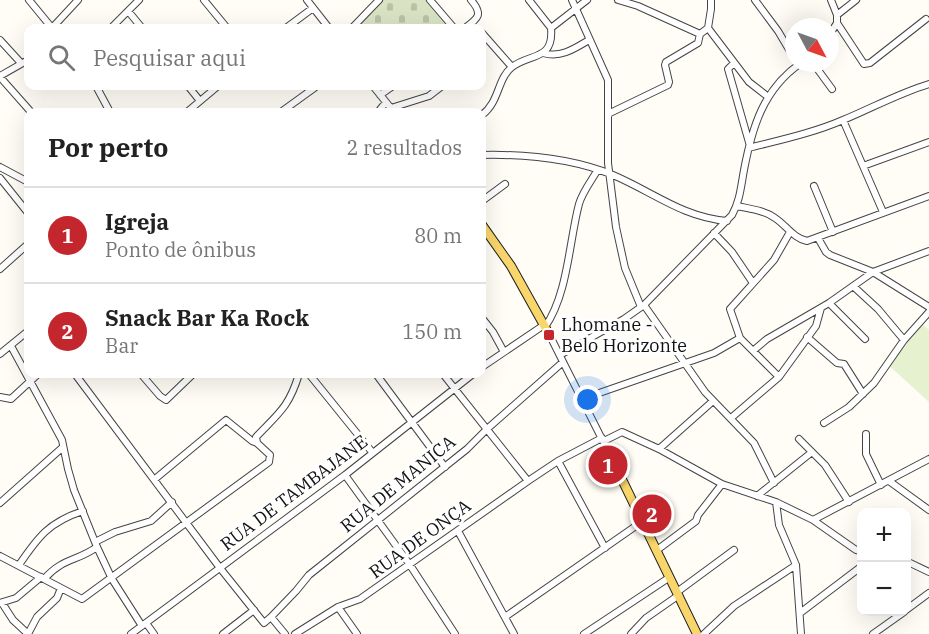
<!DOCTYPE html>
<html lang="pt">
<head>
<meta charset="utf-8">
<style>
	:root { --surface:#fff; --page:#f2f2f2; --text:#222; --muted:#767676; --line:#e0e0e0; --accent:#c4262e }
	body { margin:0; font-family:"IBM Plex Serif",serif; background:var(--page); color:var(--text) }
	.controls { position:absolute; right:18px; bottom:18px; display:grid; overflow:hidden; border-radius:12px; box-shadow:0 6px 24px #0002 }
	.controls button { width:54px; height:54px; display:grid; place-items:center; padding:0; border:0; border-bottom:2px solid var(--line); background:var(--surface); color:var(--text); font:30px sans-serif }
	.compass { position:absolute; left:785px; top:18px; width:54px; height:54px; border-radius:50%; background:var(--surface); box-shadow:0 6px 24px #0002; rotate:131deg }
	.you { position:absolute; left:588px; top:400px; width:21px; height:21px; margin:-15px; border:4px solid #fff; border-radius:50%; background:#1a73e8; box-shadow:0 0 0 9px #1a73e833 }
	.badge { display:grid; place-items:center; width:39px; height:39px; border-radius:50%; background:var(--accent); color:#fff; font-size:20px; font-weight:700 }
	.pin { position:absolute; translate:-50% -50%; border:3px solid #fff; box-shadow:0 2px 6px #0006 }
	.list { margin:0; padding:0; list-style:none }
	h2 { display:flex; justify-content:space-between; align-items:center; height:78px; margin:0; padding:0 24px; font-size:26px }
	h2 small { font-size:20px; font-weight:400; color:var(--muted) }
	.list li { display:grid; grid-template-columns:39px 1fr auto; gap:18px; align-items:center; box-sizing:border-box; height:96px; padding:0 24px; border-top:2px solid var(--line) }
	.list b { display:block; font-size:22px; white-space:nowrap }
	.list p { margin:0; font-size:20px; white-space:nowrap; color:var(--muted) }
	.list em { font-size:20px; font-style:normal; color:var(--muted) }
	.icon { flex:none; width:33px; height:33px; fill:none; stroke:currentColor; stroke-width:2; stroke-linecap:round; stroke-linejoin:round }
	.map { position:relative; flex:none; width:929px; height:634px; overflow:hidden }
	.search { position:absolute; background:var(--surface); box-shadow:0 6px 24px #0002; left:24px; top:24px; width:462px; height:66px; display:flex; align-items:center; gap:15px; box-sizing:border-box; padding:0 21px; border-radius:12px; color:var(--muted); font-size:22px }
	.panel { position:absolute; background:var(--surface); box-shadow:0 6px 24px #0002; left:24px; top:108px; width:462px; height:270px; border-radius:12px }
	.map>svg:first-child { display:block }
	.cemetery { fill:url(#cemetery-stones) }
	.pitch { fill:#e6f2cf }
	.lines { fill:none; stroke-linecap:round; stroke-linejoin:round }
	.minor-casing { stroke:#444; stroke-width:8 }
	.major-casing { stroke:#222; stroke-width:10 }
	.minor { stroke:#fff; stroke-width:6 }
	.major { stroke:#f9d66b; stroke-width:8 }
	.poi-dot { fill:#c4262e; stroke:#fff; stroke-width:2 }
	.labels { text-anchor:middle; stroke-width:6; stroke-linejoin:round; paint-order:stroke }
	.poi-label { font-size:18px; fill:#111; stroke:#fff; text-anchor:start }
	.street-label { font-size:18px; fill:#111; stroke:#fff }
</style>
</head>
<body>
<div class="map">
<svg width="929" height="634" viewBox="0 0 929 634">
	<defs>
		<pattern id="cemetery-stones" width="16" height="16" patternUnits="userSpaceOnUse" patternTransform="scale(1.5)"><rect width="16" height="16" fill="#d9e3c4"/><path d="M2 7V4a2 2 0 0 1 4 0v3zM10 15v-3a2 2 0 0 1 4 0v3z" fill="#b9c2a7"/></pattern>
	</defs>
	<rect width="100%" height="100%" fill="#fffdf5"/>
	<path class="cemetery" d="M381 0H427L451 28H353Z"/>
	<path class="pitch" d="M921 323 929 330V402L885 362Z"/>
	<g class="lines">
		<defs>
			<path id="minor" d="M29 0 52 28
				M204 0 227 28
				M307 0 329 28
				M430 0 454 28
				M529 0 551 28
				M572 0 608 80V163L616 227 625 268 641 307
				M618 0 638 6 700 34
				M755 0 778 31 794 58
				M831 0 837 15V23L864 64 870 63 926 19
				M128 11 142 28
				M837 15 856 0
				M52 28 78 0
				M111 28 139 0
				M286 28 313 8
				M352 28 379 0
				M465 28C479 18 483 14 471 0
				M708 28 749 82 767 96
				M482 33 512 67
				M830 34 837 23
				M0 40 21 63
				M543 53C561 58 574 49 589 40
				M734 63 728 69 750 146
				M813 63 832 89
				M0 76 28 60
				M0 77 31 112
				M96 86 110 112
				M188 86 200 101
				M373 86 394 112
				M380 95 393 86
				M391 108 429 96 442 86
				M187 112 218 86
				M281 112 317 86
				M378 112 386 102
				M608 114 668 85 669 82 665 65 666 62 698 43 700 34 708 28 711 9V0
				M482 115C500 101 497 79 512 67 530 53 554 61 551 28L587 0
				M843 120 883 212
				M749 148C780 140 813 133 843 120 872 108 899 93 929 84
				M482 155C526 154 571 158 613 175 653 192 682 217 727 221
				M863 166 929 142
				M0 167 28 182
				M0 178 28 213
				M814 186 833 232
				M482 201 505 184
				M737 206C750 209 764 210 775 218 786 225 793 238 807 241L929 196
				M714 233 732 252 753 283
				M818 238 826 252 830 255 873 272 929 307
				M0 269 28 244
				M853 286 878 309 904 340
				M829 303 865 339
				M644 305 705 392 754 443 774 483
				M482 318 493 332 504 352
				M545 327C568 294 569 242 579 204 582 193 591 181 597 171
				M550 336 614 463
				M807 337 837 363 844 364 863 394
				M11 346 62 440 68 469 74 490 97 547 112 579 142 626
				M754 350 767 339 829 303 873 272 929 251
				M0 354 28 331
				M560 355 624 319 644 305 732 215C740 201 741 186 744 170 752 128 763 89 801 63
				M482 367 544 325
				M75 374 220 568 264 623 271 617
				M141 374 160 396 166 400 193 374
				M309 374 372 452
				M376 374 445 467
				M443 374 528 481
				M779 377 740 338 730 309 774 260 790 232
				M0 397 11 399 38 374
				M582 399 714 353 740 338
				M731 418 779 377 816 326 821 308
				M824 423 849 407 874 383 904 340 929 312
				M866 434V454L881 485
				M799 439 825 465 849 502
				M604 441 622 432 659 449 722 484 776 502 813 520 929 459
				M659 449 713 401
				M558 461 605 548
				M345 475 410 565 455 634
				M155 479 226 420 252 441 257 443
				M889 481 929 510
				M757 496 812 452
				M776 502 779 525 796 565 801 634
				M0 503 63 447
				M813 520 856 550 862 552
				M458 531 514 634
				M95 542 115 532 151 521 172 502
				M657 550 696 521 698 515 722 484
				M0 556 82 599 269 462 270 455 257 443 256 437C279 413 289 407 299 374
				M906 561 929 572
				M19 565C38 537 49 522 83 511
				M44 579C64 557 76 562 97 547
				M677 592 734 550
				M0 603 16 598 41 577
				M2 603 13 620 28 634
				M338 607 357 634
				M906 610 929 593
				M800 613 862 566
				M505 617 643 521
				M146 623 154 634
				M28 634 37 617 57 598 61 588
				M131 634 345 475 473 374
				M223 634 254 610
				M285 634 271 617 296 591 309 575 467 449 487 429 563 362
				M295 634 338 607 360 599 528 481 558 461 602 438
				M584 634 670 577
				M631 634 646 618 679 595
				M704 634 734 606 796 565
				M873 634 904 612"/>
			<path id="major" d="M482 225 511 266 550 336
				M614 463 697 634"/>
		</defs>
		<use href="#minor" class="minor-casing"/>
		<use href="#major" class="major-casing"/>
		<use href="#minor" class="minor"/>
		<use href="#major" class="major"/>
	</g>
	<rect class="poi-dot" x="543" y="329" width="12" height="12" rx="3"/>
	<g class="labels">
		<g class="poi-label">
			<text x="561" y="331">Lhomane -<tspan x="561" dy="21">Belo Horizonte</tspan></text>
		</g>
		<g class="street-label">
			<text transform="translate(398 484) rotate(-39)" y="6">RUA DE MANICA</text>
			<text transform="translate(294 493) rotate(-37)" y="6">RUA DE TAMBAJANE</text>
			<text transform="translate(420 539) rotate(-36)" y="6">RUA DE ONÇA</text>
		</g>
	</g>
</svg>
<div class="controls">
<button>+</button>
<button>−</button>
</div>
<svg class="compass" viewBox="-18 -18 36 36"><path d="M0-13l5 13h-10z" fill="#e53935"/><path d="M0 13l5-13h-10z" fill="#767676"/></svg>
<div class="you"></div>
<div class="pin badge" style="left:608px;top:465px">1</div>
<div class="pin badge" style="left:652px;top:514px">2</div>
<div class="search"><svg class="icon" aria-label="search" viewBox="0 0 24 24"><circle cx="10" cy="10" r="6"/><path d="M15 15l6 6"/></svg>Pesquisar aqui</div>
<section class="panel">
<h2>Por perto<small>2 resultados</small></h2>
<ul class="list">
<li><span class="badge">1</span><div><b>Igreja</b><p>Ponto de ônibus</p></div><em>80 m</em></li>
<li><span class="badge">2</span><div><b>Snack Bar Ka Rock</b><p>Bar</p></div><em>150 m</em></li>
</ul>
</section>
</div>
</body>
</html>
